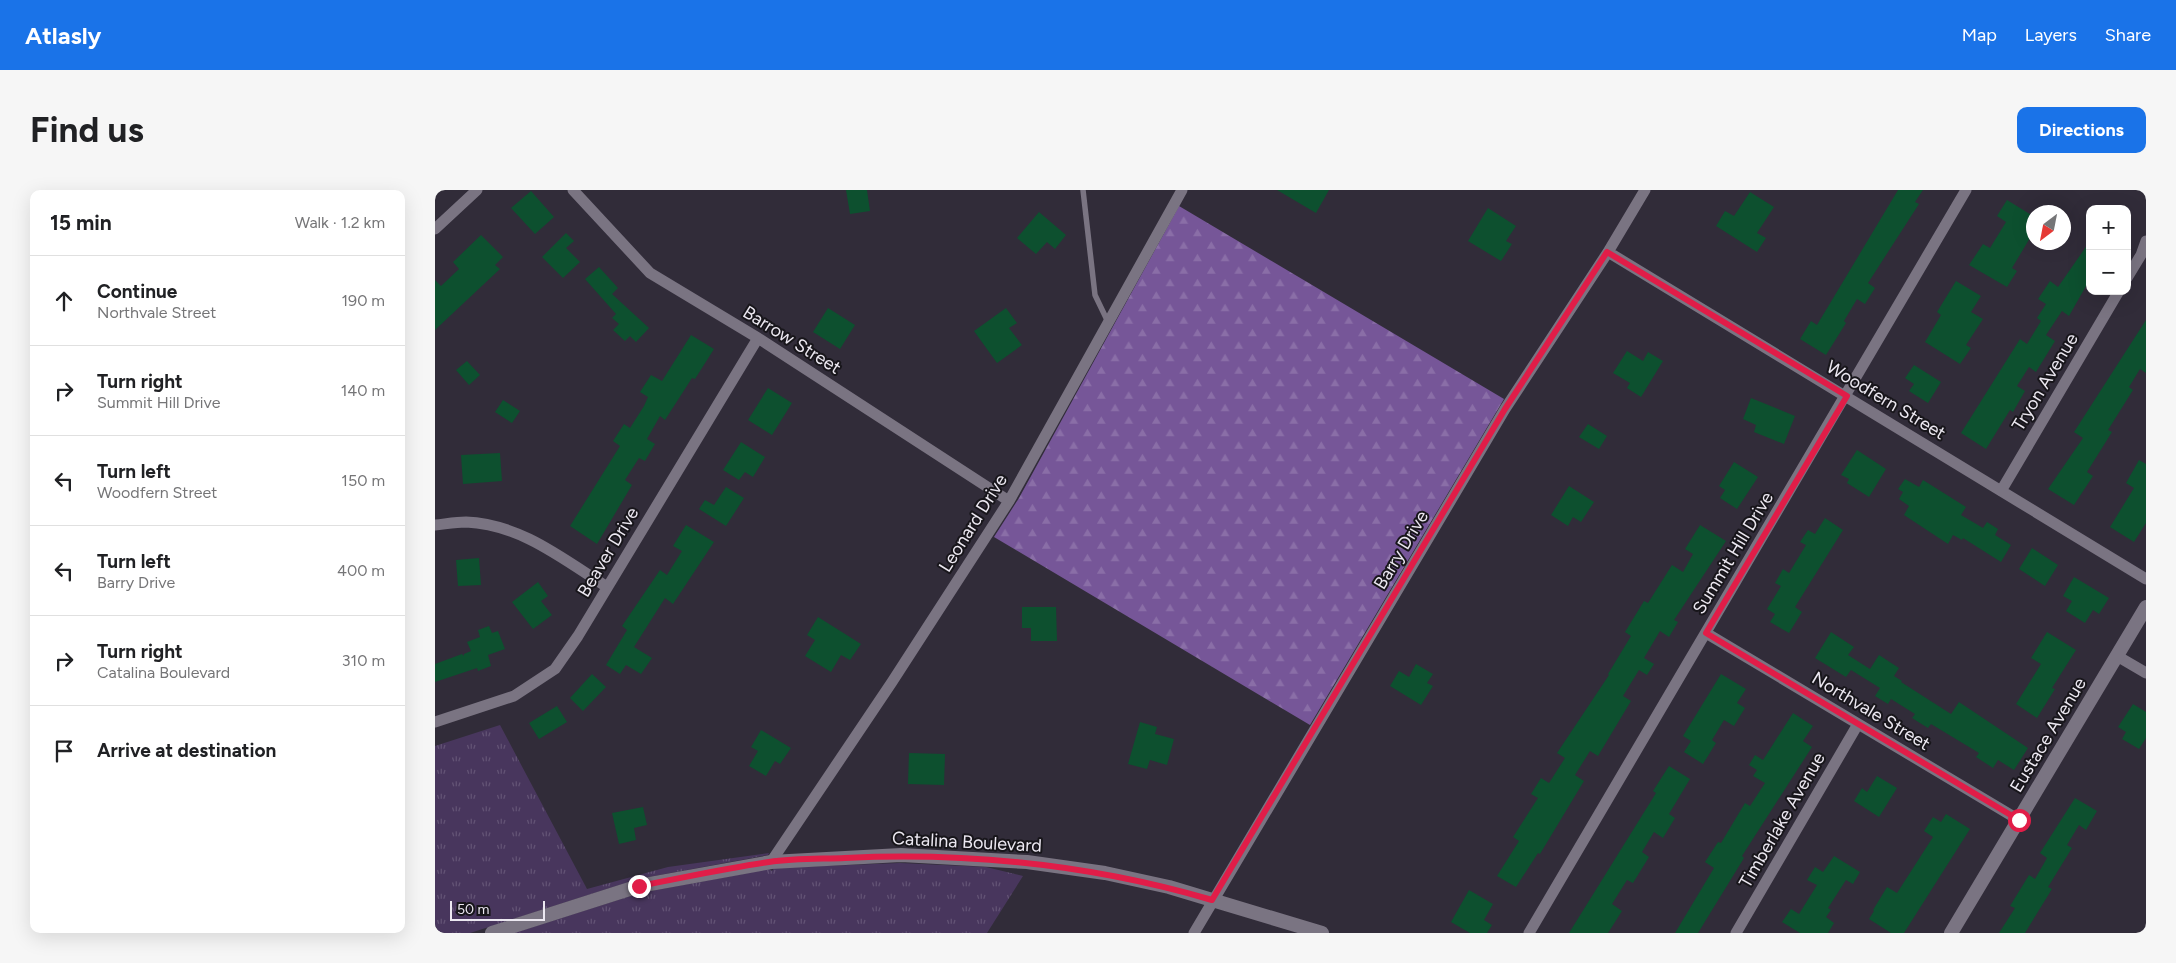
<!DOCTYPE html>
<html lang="en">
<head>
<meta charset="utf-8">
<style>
	:root { --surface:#fff; --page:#f6f6f6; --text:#202124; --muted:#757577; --line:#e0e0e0; --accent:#1a73e8 }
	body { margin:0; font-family:Figtree,sans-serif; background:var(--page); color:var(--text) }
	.controls { position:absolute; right:15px; top:15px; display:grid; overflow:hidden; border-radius:10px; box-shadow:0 5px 20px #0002 }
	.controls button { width:45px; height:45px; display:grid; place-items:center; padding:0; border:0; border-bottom:1px solid var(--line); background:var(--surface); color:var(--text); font:25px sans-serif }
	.compass { position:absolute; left:1591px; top:15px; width:45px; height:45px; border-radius:50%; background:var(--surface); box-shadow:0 5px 20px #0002; rotate:212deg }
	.scale { position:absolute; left:15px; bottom:12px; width:95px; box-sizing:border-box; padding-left:5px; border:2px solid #ece8f1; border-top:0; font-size:14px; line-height:18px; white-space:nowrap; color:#ece8f1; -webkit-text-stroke:4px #18161b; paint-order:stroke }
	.stop { position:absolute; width:15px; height:15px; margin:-11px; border:4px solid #e11d48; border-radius:50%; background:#fff }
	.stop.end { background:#e11d48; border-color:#fff; box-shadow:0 1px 5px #0008 }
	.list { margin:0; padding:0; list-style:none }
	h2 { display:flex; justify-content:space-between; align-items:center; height:65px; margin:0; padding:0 20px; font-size:21px }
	h2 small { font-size:16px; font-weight:400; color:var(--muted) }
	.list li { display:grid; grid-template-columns:32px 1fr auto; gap:15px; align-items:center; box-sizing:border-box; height:90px; padding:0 20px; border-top:1px solid var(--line) }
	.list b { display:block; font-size:19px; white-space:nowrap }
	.list p { margin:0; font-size:16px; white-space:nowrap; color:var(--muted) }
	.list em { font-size:16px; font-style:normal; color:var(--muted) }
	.icon { flex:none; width:28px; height:28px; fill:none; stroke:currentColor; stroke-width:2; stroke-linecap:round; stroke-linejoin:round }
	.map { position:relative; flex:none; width:1711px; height:743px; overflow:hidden; border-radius:10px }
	header { display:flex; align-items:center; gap:30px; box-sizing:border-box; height:70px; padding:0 25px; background:var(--accent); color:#fff }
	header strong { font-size:24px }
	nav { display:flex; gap:28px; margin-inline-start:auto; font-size:18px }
	.intro { display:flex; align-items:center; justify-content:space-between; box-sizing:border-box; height:120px; padding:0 30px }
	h1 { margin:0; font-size:35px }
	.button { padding:12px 22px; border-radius:10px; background:var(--accent); color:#fff; font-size:18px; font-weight:700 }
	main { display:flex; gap:30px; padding:0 30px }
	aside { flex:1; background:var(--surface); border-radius:10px; box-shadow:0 5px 20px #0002 }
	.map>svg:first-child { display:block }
	.grass { fill:url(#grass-tufts) }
	.forest { fill:url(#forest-firs) }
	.building { fill:#0d502f }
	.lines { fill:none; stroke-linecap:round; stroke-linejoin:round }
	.service { stroke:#7a7482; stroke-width:5.5 }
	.minor { stroke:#7a7482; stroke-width:11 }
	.tertiary { stroke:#7a7482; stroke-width:14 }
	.route { stroke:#e11d48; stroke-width:6 }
	.labels { text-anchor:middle; stroke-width:4; stroke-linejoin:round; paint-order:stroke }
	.street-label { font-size:18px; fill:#ece8f1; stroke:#18161b }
</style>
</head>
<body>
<header>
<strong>Atlasly</strong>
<nav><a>Map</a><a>Layers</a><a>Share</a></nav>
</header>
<div class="intro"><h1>Find us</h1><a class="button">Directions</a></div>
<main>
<aside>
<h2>15 min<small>Walk · 1.2 km</small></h2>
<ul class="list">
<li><svg class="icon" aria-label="ahead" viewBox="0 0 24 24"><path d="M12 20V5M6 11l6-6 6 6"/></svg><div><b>Continue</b><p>Northvale Street</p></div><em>190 m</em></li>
<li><svg class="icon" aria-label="right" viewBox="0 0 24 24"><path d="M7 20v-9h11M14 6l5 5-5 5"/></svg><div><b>Turn right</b><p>Summit Hill Drive</p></div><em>140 m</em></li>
<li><svg class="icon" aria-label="left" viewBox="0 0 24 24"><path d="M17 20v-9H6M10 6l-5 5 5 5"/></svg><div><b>Turn left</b><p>Woodfern Street</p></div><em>150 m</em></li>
<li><svg class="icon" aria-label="left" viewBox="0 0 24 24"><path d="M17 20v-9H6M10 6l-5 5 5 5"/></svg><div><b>Turn left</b><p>Barry Drive</p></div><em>400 m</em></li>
<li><svg class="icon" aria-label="right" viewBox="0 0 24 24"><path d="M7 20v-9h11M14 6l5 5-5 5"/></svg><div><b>Turn right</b><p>Catalina Boulevard</p></div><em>310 m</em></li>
<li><svg class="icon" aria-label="arrive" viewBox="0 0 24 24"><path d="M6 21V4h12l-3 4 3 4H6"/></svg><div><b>Arrive at destination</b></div></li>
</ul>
</aside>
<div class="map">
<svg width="1711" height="743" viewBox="0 0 1711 743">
	<defs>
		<pattern id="grass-tufts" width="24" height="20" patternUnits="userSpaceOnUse" patternTransform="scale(1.25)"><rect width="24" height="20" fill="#48365d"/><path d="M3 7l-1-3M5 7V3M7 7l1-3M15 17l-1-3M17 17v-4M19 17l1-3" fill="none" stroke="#635375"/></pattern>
		<pattern id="forest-firs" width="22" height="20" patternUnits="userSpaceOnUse" patternTransform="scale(1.25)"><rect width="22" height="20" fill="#765698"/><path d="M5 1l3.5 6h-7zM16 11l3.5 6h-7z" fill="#8a6ea7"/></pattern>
	</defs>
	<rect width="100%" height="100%" fill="#312c39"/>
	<path class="grass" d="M65 535 152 699 233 677 334 663 333 665 203 689 35 743H0V556Z
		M465 673 551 677 588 686 552 743H79L205 703 334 679 337 681 339 678Z"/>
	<path class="forest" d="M744 16 1069 209 875 535 559 347 584 308Z"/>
	<path class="building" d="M411 0H432L435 21 415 24Z
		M842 0H894L881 23Z
		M1463 0H1488L1480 12 1484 14 1433 93 1440 98 1430 114 1422 109 1409 131 1411 133 1391 165 1365 149 1376 131 1382 135Z
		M96 1 119 27 100 44 76 18Z
		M1315 2 1339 17 1322 43 1331 48 1322 62 1281 36 1290 21 1299 26Z
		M1572 10 1598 26V43L1577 78 1582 81 1572 97 1534 75 1548 54 1555 58 1571 32 1562 26Z
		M1053 18 1081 36 1071 51 1077 54 1066 71 1033 51Z
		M604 22 631 45 620 59 612 52 601 64 582 48Z
		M131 43 139 51 131 58 145 72 128 88 107 67Z
		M46 45 68 67 60 75 65 79 0 140V90L6 96 24 79 18 72Z
		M1655 51V89L1634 126 1627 121 1611 145 1620 151 1601 182 1594 177 1582 196 1590 201 1578 222 1575 220 1551 259 1526 243 1585 149 1592 154 1606 131 1602 128 1611 114 1603 109 1615 91 1623 97Z
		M164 77 183 98 177 104 214 138 201 152 195 146 190 151 178 140 184 134 177 128 181 124 150 89Z
		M1521 91 1546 106 1536 122 1548 129 1531 155 1536 158 1525 174 1490 152 1506 125 1502 122Z
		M393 118 420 135 405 159 378 142Z
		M571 118 582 133 574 138 587 155 562 173 539 141Z
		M1711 130V183L1705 179 1694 197 1698 200 1673 240 1677 242 1652 282 1658 286 1639 315 1613 299 1648 248 1639 242Z
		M256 145 279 159 260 189 257 188 230 230 225 226 212 249 220 254 210 271 204 268 190 290 197 295 162 354 135 336 185 256 178 251 189 234 195 238 209 216 213 207 205 202 216 185 227 191Z
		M1192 161 1208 171 1213 162 1228 171 1206 207 1192 198 1195 193 1178 183Z
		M32 171 45 185 34 195 21 180Z
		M1479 175 1506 192 1493 213 1474 201 1479 194 1470 188Z
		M333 198 357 213 337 245 313 230Z
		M1316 208 1360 226 1349 254 1319 242 1321 235 1308 229Z
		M68 210 85 221 77 233 60 222Z
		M1153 234 1172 246 1164 259 1144 247Z
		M306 252 330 267 318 287 310 282 304 290 288 280Z
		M1422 260 1451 279 1434 307 1412 293 1414 289 1406 285Z
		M65 263 67 291 28 294 26 265Z
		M1704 270 1711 274V333L1699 352 1675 337 1699 298 1691 293Z
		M1299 272 1323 287 1302 319 1285 308 1290 300 1284 296Z
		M1470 289 1484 297 1488 290 1531 317 1526 325 1548 338 1552 332 1563 339 1560 345 1576 355 1566 372 1528 348 1527 350 1518 345 1513 354 1469 325 1474 316 1464 309 1468 302 1463 299Z
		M1134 296 1159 312 1146 332 1138 327 1133 336 1116 325Z
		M291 297 309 308 291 336 264 319 270 310 279 315Z
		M1390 328 1408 340 1360 417 1367 422 1354 443 1335 432 1340 424 1332 419 1346 396 1340 393 1348 379 1354 383 1371 355 1365 352 1373 340 1380 344Z
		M251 335 279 352 238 414 230 408 199 457 217 468 206 484 191 475 185 484 171 475 192 440 187 436 225 380 232 385 247 361 238 356Z
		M1265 335 1291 351 1239 430 1243 432 1234 447 1225 441 1209 468 1219 474 1212 485 1204 480 1188 506 1196 511 1163 566 1155 561 1140 585 1149 591 1105 664 1103 663 1081 697 1062 686 1084 651 1078 647 1103 608 1096 604 1106 588 1114 593 1130 568 1122 563 1174 485 1173 484 1196 446 1190 442 1209 411 1213 413 1237 375 1248 382 1258 364 1250 359Z
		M1597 358 1623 375 1610 396 1584 379Z
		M44 368 46 395 23 396 21 370Z
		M1639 387 1674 408 1664 424 1658 420 1650 433 1631 421 1637 411 1628 406Z
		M103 392 113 406 106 411 117 425 98 439 77 412Z
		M587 417H621L622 451H596V438H587Z
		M383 427 426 454 415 470 406 465 396 482 370 466 380 450 372 445Z
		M54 436 57 443 63 441 70 459 53 465 56 476 43 481 42 478 0 492V474L27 464 29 466V464L36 461 32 452 45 447 43 440Z
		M1396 442 1419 457 1413 465 1435 479 1444 465 1464 478 1459 486 1467 491 1466 492 1516 524 1524 512 1593 558 1579 580 1563 570 1558 578 1541 567 1544 563 1496 534 1493 538 1477 528 1480 524 1456 509 1453 514 1440 506 1445 498 1416 480 1411 487 1380 468Z
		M1612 442 1641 460 1617 498 1620 499 1602 528 1581 514 1606 474 1596 468Z
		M981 474 998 484 992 493 998 496 986 515 955 496 964 481 974 487Z
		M157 484 171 497 148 521 135 508Z
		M1286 484 1311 499 1302 513 1310 518 1299 536 1289 530 1277 550 1281 553 1268 574 1249 562 1256 551 1248 546Z
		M1698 514 1711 522V548L1704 559 1687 549 1691 542 1683 537Z
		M122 516 132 532 104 549 94 533Z
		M1358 523 1378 536 1368 551 1377 557 1307 666 1309 668 1263 743H1240L1279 678 1270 672 1283 652 1286 653 1310 613 1315 616 1330 593 1318 586 1322 580 1314 575 1320 565 1328 570Z
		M705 532 722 537 720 544 739 549 732 575 715 570 712 579 693 574Z
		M326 540 356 558 345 574 340 571 331 586 314 576 323 561 316 557Z
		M474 563 510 564 509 595 473 594Z
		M1234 576 1255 589 1234 624 1240 628 1228 648 1219 642 1207 662 1214 667 1198 693 1192 690 1177 714 1187 721 1173 743H1134L1221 603 1218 601Z
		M1442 586 1462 598 1444 627 1419 611 1427 598 1432 602Z
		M1640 608 1662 621 1651 640 1644 635 1632 655 1637 658 1613 697 1617 699 1590 743H1564L1580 718 1575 716 1594 685 1600 689 1612 668 1605 663Z
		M208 617 212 635 199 638 201 650 184 654 177 623Z
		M1511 624 1535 639 1469 743H1456L1434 729 1439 721 1438 720 1452 697 1462 703 1498 647 1489 641 1498 627 1506 632Z
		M1399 666 1425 682 1418 694 1411 690 1393 718 1396 720 1391 727 1399 733 1393 743H1365L1347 732 1356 719 1364 724 1382 695 1372 690 1380 677 1388 682Z
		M1034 700 1058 714 1049 730 1057 735 1052 743H1035L1016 732Z"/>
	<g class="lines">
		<path class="service" d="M648 0 660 105 673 132"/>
		<path class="minor" d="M138 0 215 83 323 148 574 311
			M0 39 42 0
			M1173 62 1711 389
			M1692 88 1706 65 1711 51
			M1566 301 1684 101
			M0 335C10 334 21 332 31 332 85 334 128 369 172 397
			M1271 443 1584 630
			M1682 466 1711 483
			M0 532 79 506 120 479 143 446 323 148
			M336 672 457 492 574 311 747 0
			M759 743 1070 219 1173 62 1210 0
			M1094 743 1531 0
			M1301 743 1423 534"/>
		<path class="tertiary" d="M57 743 204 696 336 672 466 665 592 672 670 683 734 697 887 743
			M1516 743 1711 417"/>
	</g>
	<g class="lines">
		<path class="route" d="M204 696C247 688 291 678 334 672 359 668 385 669 410 668 535 662 658 675 777 710L1070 219 1172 62 1412 206 1271 443 1584 630"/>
	</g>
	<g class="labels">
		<g class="street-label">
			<text transform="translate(357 150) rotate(32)" y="6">Barrow Street</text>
			<text transform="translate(1610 192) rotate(-59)" y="6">Tryon Avenue</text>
			<text transform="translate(1451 210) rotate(31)" y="6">Woodfern Street</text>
			<text transform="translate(538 333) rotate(-58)" y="6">Leonard Drive</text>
			<text transform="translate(966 360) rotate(-59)" y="6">Barry Drive</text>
			<text transform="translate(173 362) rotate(-59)" y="6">Beaver Drive</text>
			<text transform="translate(1298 363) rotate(-59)" y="6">Summit Hill Drive</text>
			<text transform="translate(1436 521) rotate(31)" y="6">Northvale Street</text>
			<text transform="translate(1613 545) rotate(-59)" y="6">Eustace Avenue</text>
			<text transform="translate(1347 630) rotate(-60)" y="6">Timberlake Avenue</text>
			<text transform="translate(532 652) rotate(3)" y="6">Catalina Boulevard</text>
		</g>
	</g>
</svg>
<div class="controls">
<button>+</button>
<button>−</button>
</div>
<svg class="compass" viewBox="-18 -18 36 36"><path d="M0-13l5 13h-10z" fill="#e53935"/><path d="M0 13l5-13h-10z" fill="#757577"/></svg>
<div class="scale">50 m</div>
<div class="stop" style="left:1584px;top:630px"></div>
<div class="stop end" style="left:204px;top:696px"></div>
</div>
</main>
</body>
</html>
